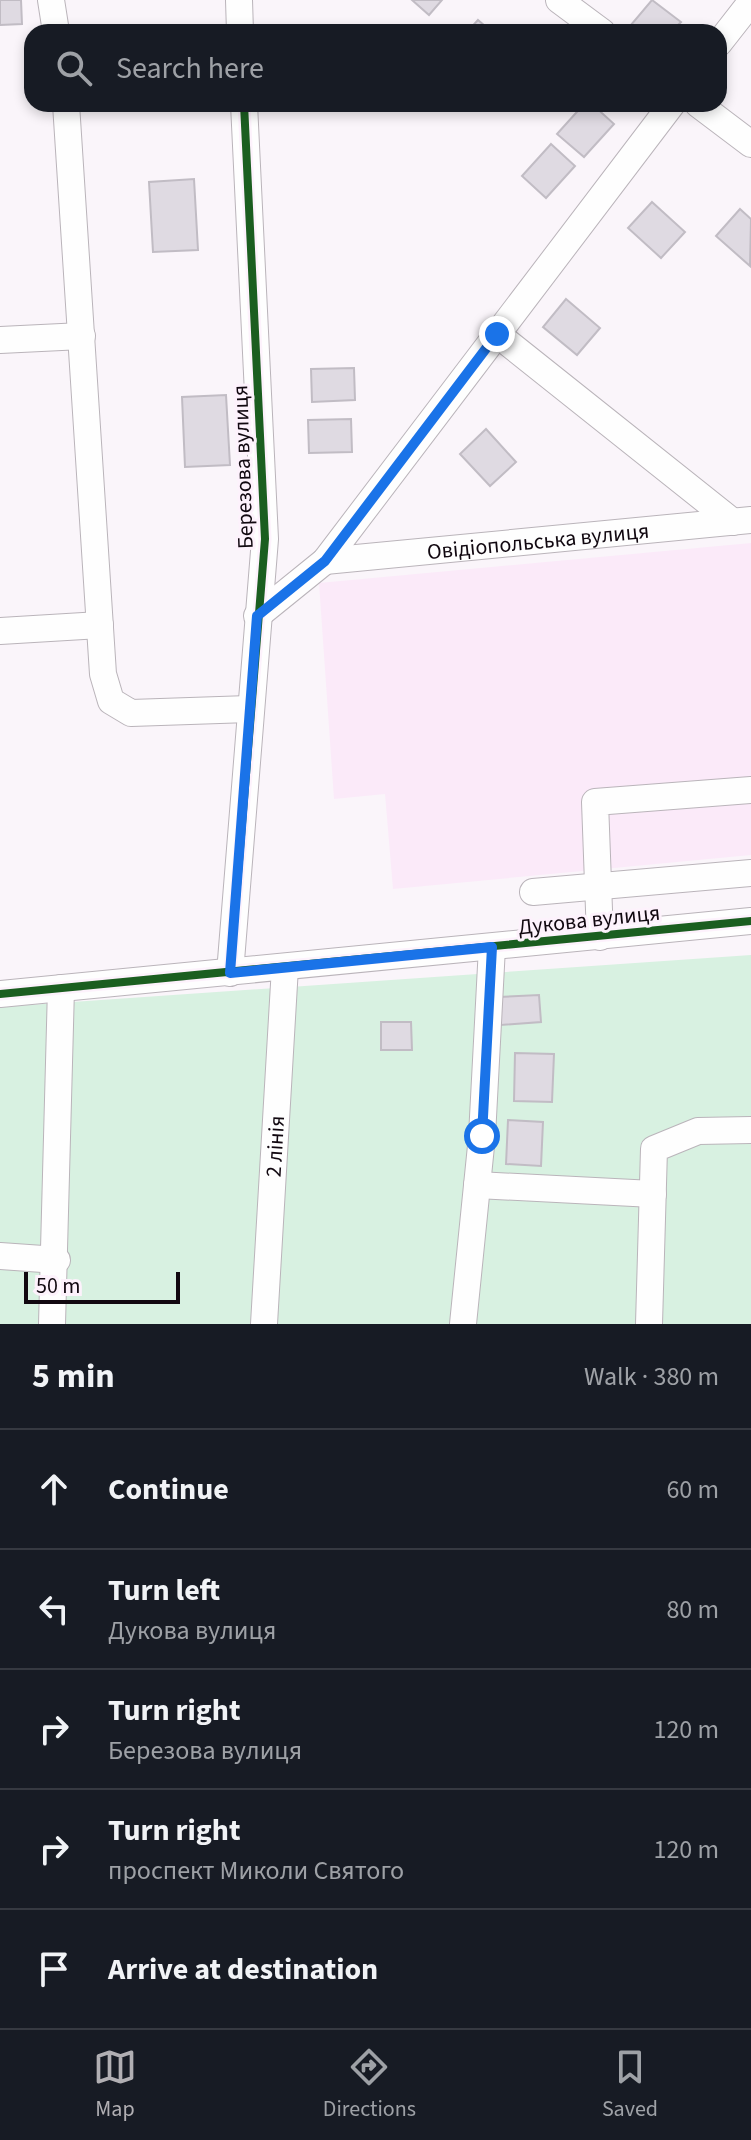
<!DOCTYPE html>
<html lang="en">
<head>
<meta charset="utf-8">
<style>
	:root { --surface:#171b24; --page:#242831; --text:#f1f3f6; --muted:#9ea1a6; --line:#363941; --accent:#b1afb3 }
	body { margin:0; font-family:"Source Sans 3",sans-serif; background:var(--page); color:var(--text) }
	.scale { position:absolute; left:24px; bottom:20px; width:156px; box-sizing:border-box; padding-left:8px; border:4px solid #110810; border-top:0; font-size:22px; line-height:28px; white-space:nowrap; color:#110810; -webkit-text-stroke:6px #fdf2fc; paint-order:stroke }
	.stop { position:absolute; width:24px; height:24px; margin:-18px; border:6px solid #1a73e8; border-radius:50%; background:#fff }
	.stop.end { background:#1a73e8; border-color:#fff; box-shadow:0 2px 8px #0008 }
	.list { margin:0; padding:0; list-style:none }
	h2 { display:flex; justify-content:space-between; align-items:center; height:104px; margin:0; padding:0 32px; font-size:34px }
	h2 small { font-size:26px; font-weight:400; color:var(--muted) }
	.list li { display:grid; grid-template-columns:52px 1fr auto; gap:24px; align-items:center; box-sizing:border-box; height:120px; padding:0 32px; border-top:2px solid var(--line) }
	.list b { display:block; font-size:30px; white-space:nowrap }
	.list p { margin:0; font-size:26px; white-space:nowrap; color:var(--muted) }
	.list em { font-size:26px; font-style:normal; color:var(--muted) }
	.icon { flex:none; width:44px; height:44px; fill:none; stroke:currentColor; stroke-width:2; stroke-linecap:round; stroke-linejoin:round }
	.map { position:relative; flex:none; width:751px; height:1324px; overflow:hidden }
	.search { position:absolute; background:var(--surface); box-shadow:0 4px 12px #0003; left:24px; right:24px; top:24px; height:88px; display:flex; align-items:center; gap:20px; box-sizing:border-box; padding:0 28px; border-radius:24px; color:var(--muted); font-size:30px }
	.sheet { height:704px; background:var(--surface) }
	nav { display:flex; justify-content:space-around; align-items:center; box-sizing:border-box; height:112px; border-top:2px solid var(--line); background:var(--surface); font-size:22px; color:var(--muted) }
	nav a { display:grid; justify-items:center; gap:4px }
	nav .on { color:var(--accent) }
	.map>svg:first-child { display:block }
	.built { fill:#fbeaf9 }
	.green { fill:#d8f1e1 }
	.building { fill:#dfdae2; stroke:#c1bcc4; stroke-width:2 }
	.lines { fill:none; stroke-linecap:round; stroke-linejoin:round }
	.minor-casing { stroke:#bab4ba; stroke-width:28 }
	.minor { stroke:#fefefe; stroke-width:26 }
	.cycleway-casing { stroke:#fdf2fc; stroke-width:13 }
	.cycleway { stroke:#1b5e20; stroke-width:8 }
	.route { stroke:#1a73e8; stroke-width:10 }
	.labels { text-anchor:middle; stroke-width:6; stroke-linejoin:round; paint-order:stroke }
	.street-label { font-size:22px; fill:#110810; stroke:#fdf2fc }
</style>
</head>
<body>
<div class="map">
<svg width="751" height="1324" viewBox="0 0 751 1324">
	<rect width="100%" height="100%" fill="#faf5fa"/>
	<path class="built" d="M751 543V855L393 889 385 794 334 799 319 583Z"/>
	<path class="green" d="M751 955V1324H0V1007Z"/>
	<path class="building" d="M0 0H21L22 24 0 25Z
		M412 0H442L429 15Z
		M652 0 681 22 671 32H625Z
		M478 20 492 32H467Z
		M584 104H592L614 124 584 157 557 134Z
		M551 144 575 166 546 198 522 176Z
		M194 179 198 250 153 252 149 182Z
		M652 202 685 232 661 258 628 228Z
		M740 209 751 219 750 266 716 236Z
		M566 299 600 328 577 355 543 327Z
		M354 368 355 400 312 402 311 369Z
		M226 395 230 465 185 467 182 397Z
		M351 419 352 452 309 453 308 420Z
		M486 429 516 462 490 486 460 454Z
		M539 995 541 1022 501 1025 499 997Z
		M381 1022H411L412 1050H381Z
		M515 1053 554 1054 552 1102 514 1101Z
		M508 1120 543 1122 541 1166 506 1164Z"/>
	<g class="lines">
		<defs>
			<g id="minor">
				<path d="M51 0 56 32"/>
				<path d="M239 0 240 32"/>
				<path d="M559 0 602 32"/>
				<path d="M719 43 751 2"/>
				<path d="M66 104 103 674 111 701 131 713 249 709"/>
				<path d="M698 104 751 144"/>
				<path d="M497 334 733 522"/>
				<path d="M0 340 82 336"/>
				<path id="s1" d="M325 561 751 520"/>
				<path d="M257 616 325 561 672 104"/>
				<path d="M0 631 100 625"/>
				<path d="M533 892 751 873"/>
				<path d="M600 937 595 802 751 790"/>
				<path d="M230 973 265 539 244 104"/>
				<path d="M0 994 751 921"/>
				<path d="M477 1185 653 1194"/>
				<path d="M0 1256 57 1260"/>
				<path d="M52 1324 61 988"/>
				<path id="s2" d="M264 1324 285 967"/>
				<path d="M463 1324 482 1136 492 947"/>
				<path d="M649 1324 654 1149 698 1131 751 1130"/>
			</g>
		</defs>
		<use href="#minor" class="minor-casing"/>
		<use href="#minor" class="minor"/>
		<defs>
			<path id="cycleway" d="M230 973 265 539 244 104
				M0 994 751 921"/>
		</defs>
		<use href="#cycleway" class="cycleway-casing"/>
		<use href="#cycleway" class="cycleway"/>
	</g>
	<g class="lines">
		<path class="route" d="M482 1136 492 947 230 973 257 616 325 561 497 334"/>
	</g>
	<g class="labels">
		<g class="street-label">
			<text transform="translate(242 467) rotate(-92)" y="8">Березова вулиця</text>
			<text dy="8" stroke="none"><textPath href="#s1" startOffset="214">Овідіопольська вулиця</textPath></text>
			<text transform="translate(589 919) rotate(-6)" y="8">Дукова вулиця</text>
			<text dy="8" stroke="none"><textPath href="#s2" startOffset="178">2 лінія</textPath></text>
		</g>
	</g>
</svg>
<div class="scale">50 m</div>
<div class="stop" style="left:482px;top:1136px"></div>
<div class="stop end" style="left:497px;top:334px"></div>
<div class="search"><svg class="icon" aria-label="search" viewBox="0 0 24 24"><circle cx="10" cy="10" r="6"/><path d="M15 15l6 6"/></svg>Search here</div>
</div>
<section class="sheet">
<h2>5 min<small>Walk · 380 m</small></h2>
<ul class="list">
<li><svg class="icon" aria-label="ahead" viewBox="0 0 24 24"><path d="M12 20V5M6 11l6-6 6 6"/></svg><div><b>Continue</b></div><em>60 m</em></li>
<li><svg class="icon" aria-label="left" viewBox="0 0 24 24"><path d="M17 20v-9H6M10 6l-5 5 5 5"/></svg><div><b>Turn left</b><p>Дукова вулиця</p></div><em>80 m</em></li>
<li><svg class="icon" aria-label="right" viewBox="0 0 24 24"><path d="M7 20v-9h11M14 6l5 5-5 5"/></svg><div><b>Turn right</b><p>Березова вулиця</p></div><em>120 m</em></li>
<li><svg class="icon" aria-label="right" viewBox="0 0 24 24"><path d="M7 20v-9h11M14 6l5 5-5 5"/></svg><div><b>Turn right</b><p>проспект Миколи Святого</p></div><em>120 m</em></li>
<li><svg class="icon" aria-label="arrive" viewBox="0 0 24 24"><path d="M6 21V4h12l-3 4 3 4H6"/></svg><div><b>Arrive at destination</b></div></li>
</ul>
</section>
<nav>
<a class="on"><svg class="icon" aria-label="map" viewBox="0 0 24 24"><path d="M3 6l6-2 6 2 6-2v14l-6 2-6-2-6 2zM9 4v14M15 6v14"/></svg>Map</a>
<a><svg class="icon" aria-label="directions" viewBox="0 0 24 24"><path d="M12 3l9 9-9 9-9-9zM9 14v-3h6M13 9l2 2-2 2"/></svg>Directions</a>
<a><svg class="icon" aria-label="saved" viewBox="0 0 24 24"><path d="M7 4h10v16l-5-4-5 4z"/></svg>Saved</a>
</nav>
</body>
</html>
